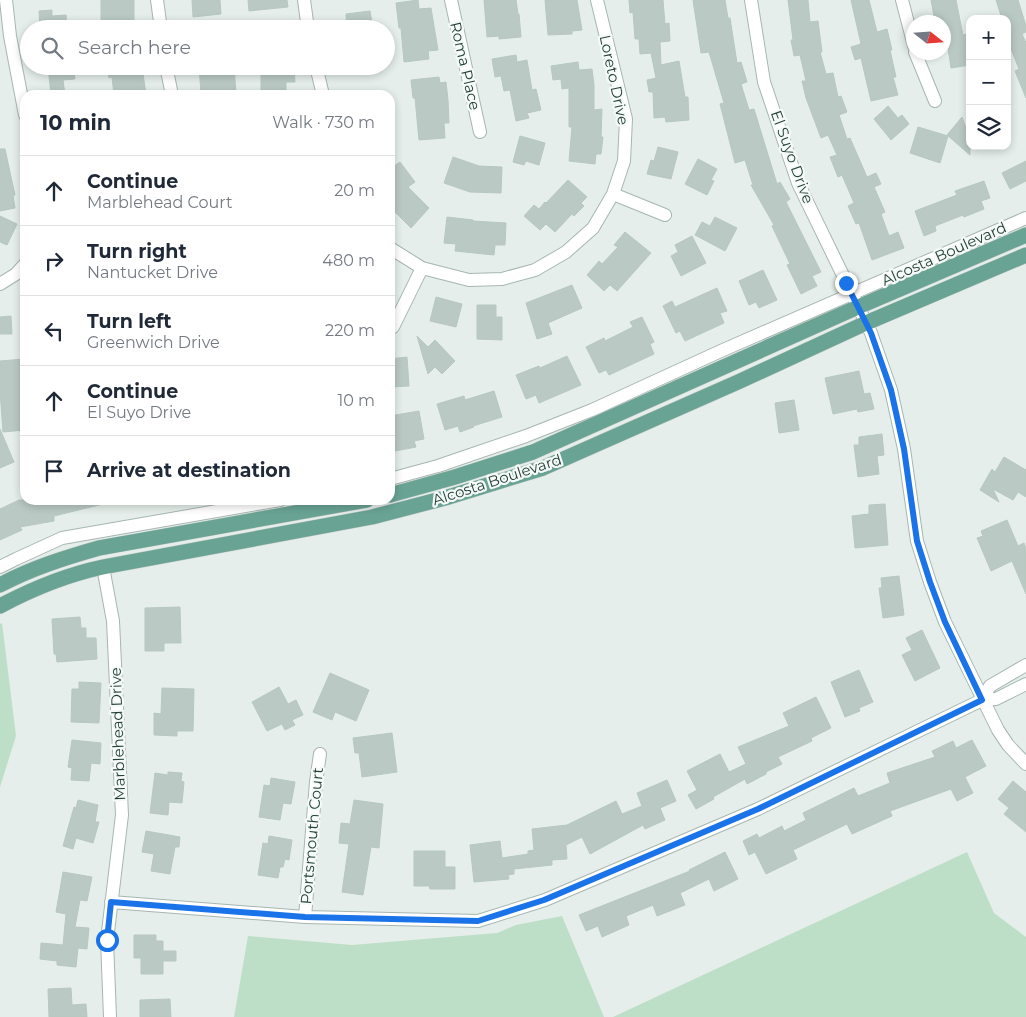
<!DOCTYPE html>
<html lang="en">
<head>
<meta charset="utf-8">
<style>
	:root { --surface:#fff; --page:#f6f6f7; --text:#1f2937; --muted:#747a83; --line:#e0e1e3 }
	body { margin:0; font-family:Montserrat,sans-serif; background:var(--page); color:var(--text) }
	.controls { position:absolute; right:15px; top:15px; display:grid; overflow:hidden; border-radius:10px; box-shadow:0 2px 8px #0003 }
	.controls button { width:45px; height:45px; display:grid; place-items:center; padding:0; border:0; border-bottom:1px solid var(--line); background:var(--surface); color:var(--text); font:25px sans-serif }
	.compass { position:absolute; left:906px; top:15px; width:45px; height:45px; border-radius:50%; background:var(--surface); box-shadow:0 2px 8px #0003; rotate:107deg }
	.stop { position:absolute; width:15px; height:15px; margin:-11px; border:4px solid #1a73e8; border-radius:50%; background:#fff }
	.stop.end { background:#1a73e8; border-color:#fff; box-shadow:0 1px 5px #0008 }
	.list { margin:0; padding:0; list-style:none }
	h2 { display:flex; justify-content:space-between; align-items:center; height:65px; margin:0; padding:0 20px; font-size:21px }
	h2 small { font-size:16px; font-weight:400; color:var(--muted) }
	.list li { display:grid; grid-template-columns:32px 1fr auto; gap:15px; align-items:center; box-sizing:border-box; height:70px; padding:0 20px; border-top:1px solid var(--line) }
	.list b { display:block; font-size:19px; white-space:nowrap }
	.list p { margin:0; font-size:16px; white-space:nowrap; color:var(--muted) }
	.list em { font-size:16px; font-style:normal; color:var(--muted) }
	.icon { flex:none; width:28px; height:28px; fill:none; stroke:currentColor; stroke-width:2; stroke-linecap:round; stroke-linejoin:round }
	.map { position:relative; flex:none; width:1026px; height:1017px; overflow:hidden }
	.search { position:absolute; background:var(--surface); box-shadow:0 2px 8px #0003; left:20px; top:20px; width:375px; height:55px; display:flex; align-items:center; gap:12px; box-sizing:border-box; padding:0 18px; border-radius:28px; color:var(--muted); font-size:19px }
	.panel { position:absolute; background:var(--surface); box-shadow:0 2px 8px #0003; left:20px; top:90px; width:375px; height:415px; border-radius:15px }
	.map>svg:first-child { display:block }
	.green { fill:#bedfc7 }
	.building { fill:#bac9c3; stroke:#b7c8c1 }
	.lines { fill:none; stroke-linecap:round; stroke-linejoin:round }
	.minor-casing { stroke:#a7b6b1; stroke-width:14 }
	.major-casing { stroke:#c2cac7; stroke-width:16 }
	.minor { stroke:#fff; stroke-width:12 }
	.major { stroke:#69a394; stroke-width:15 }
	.route { stroke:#1a73e8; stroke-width:6 }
	.labels { text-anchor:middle; stroke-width:4.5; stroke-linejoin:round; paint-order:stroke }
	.street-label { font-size:15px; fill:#244038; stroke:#f5faf8 }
</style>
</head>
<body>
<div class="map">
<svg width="1026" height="1017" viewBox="0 0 1026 1017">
	<rect width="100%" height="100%" fill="#e5eeea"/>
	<path class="green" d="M2 623 16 736 0 787V624Z
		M967 852 994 913 1026 937V1017H613Z
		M562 916 604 1017H234L248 936 352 945 497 933 516 925Z"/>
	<path class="building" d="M101 0H134V24H125V29H101Z
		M192 0H220L221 14 193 17Z
		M248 0H287L288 7 249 11Z
		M418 0 419 9 431 8 438 50 428 51 429 59 404 62 401 28H399L396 3Z
		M484 0H516L518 14H519L521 37 499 39V36L487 37Z
		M545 0H577L582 30 572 31V34L548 35Z
		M629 0H663L665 24 669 23 670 41 660 42 661 65 679 61 685 97H688L689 120 666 122 665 117 654 118 653 92H649L647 80 656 78 651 53 640 54 639 39H635L633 12 630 13Z
		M693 0H725L728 18H730L737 63 741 62 747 82 741 84 749 110 754 109 777 184 780 182 790 199 786 202 821 272 812 276 817 286 801 294 787 265 790 264 772 226 774 225 751 185H753L745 160 735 163 720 104 724 103 709 52 701 53Z
		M788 0H808L810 22 818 21 822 52H820L826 74 833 73 838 97 841 96 847 112 839 115 847 139 850 138 867 177 876 173 881 184 874 187 885 212 881 214 889 236 898 232 904 248 872 260 859 223 856 224 848 206 854 203 842 175 838 177 830 157 837 155 828 135 821 138 806 98 802 81H806L800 55 794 56 791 40H793Z
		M851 0H869L877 32 887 29 892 50H890L896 77H893L898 95 871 101 861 58 855 60 851 47 861 44Z
		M931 0H956L963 35 970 33V65L951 68 944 22H935Z
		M996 0H1018L1026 26V32L1022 34 1026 43V98L1015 71 1019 69 1007 39V19H1002Z
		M52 10V16L66 15 67 29H40L39 11Z
		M370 11 373 29H347L346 14Z
		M516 55 517 62 527 60 532 90 536 89 541 110 527 113 529 118 516 121 510 90 504 91 501 76 495 77 492 59Z
		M578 62 579 70 592 69 594 85V110L602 109 601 137H603L601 154H596L595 164 569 161 572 127H569V88L562 89 561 79 553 80 551 66Z
		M48 66H73L75 79 63 80 65 95H51Z
		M107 66H142L146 95H114L112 77 109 78Z
		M199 66H234L236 94 212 95V92L201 93Z
		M261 66H294L295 82H286V90L261 91Z
		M439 77 440 83 446 82 448 100 449 123H444L445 138 419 140 415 98H413L411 80Z
		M888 106 898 118 902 115 909 124 891 140 874 119Z
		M962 117 970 139V155L947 135Z
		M918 127 948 136 940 163 910 153Z
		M520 136 545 143 539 165 526 161 524 165 513 162Z
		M658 147 678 152 671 179 647 174 651 160 654 161Z
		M0 149H5L15 195 13 196 15 208 0 211Z
		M453 157 479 166 502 167 501 193 470 192 444 183Z
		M698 159 717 169 711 180 714 181 707 195 685 184Z
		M1026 161V181L1010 189 1002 173Z
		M400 162 415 182 408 187 429 208 411 228 390 207V169Z
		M568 180 587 197 581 203 584 206 574 216 572 214 555 232 546 224 540 230 524 216 534 205 539 209 545 202 546 203Z
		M984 181 990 198 981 201 984 209 964 217 963 215 935 226 936 231 924 236 915 211 957 195 955 191Z
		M0 216 17 224 7 245 0 242Z
		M447 217 473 220V221L506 223 505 245H495L494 255 455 251 456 244 444 243Z
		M715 217 737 228 725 251 695 235 702 222 710 226Z
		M625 232 651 253 617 291 610 285 604 291 587 275 599 261 602 264 618 247 614 245Z
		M692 236 706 263 681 276 671 256 678 252 675 245Z
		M763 270 777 300 759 308 756 302 749 305 739 281Z
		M572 285 582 308 548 323 552 334 537 339 526 303Z
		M717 288 727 311 720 313 724 323 685 341 680 331 676 333 663 306 672 301 675 307Z
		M436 297 462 304 456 327 430 321Z
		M477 305H496V317H502V340L477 339Z
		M11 316 12 334H0V317Z
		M642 317 654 342 650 344 654 354 609 375 606 370 599 373 586 347 604 338 605 341 633 327 630 322Z
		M417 336 428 347 435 340 455 361 442 374 435 367 428 374Z
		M567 356 581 385 539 403 536 395 526 399 516 375 539 366 540 368Z
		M407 357 409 386 390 387V359Z
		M24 359 25 430 3 432 0 391V361Z
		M859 371 864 394 870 393 874 409 858 412 857 409 833 414 825 378Z
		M494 391 502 417 473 426 474 427 460 432 458 426 445 430 437 404 464 396 465 400Z
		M794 400 799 430 779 433 775 403Z
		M419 411 424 439 414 441 416 447 390 452V416Z
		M0 429 14 462 0 468Z
		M882 434 884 455 877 456 879 474 858 477 854 445H859V437Z
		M1004 457 1026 470V497L1018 492 1013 500 993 489 999 502 980 490 992 469 995 472Z
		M19 500H51V502L61 500H103V504L54 516V521L20 527 22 530 0 540V509Z
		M885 504 888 545 855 548 852 516 869 514V505Z
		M1007 520 1018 546 1024 543 1026 549V594L1012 561 991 571 977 538 983 536 981 531Z
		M899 576 904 615 883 618 879 588H882L881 578Z
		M180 607 181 643H164V651H145V608Z
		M80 617 81 628H86V638H96L97 659 57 662 56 654H54L52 619Z
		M922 630 940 668 915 681 902 655 912 650 906 638Z
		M859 670 873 702 859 708 860 711 845 717 831 682Z
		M330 673 369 690 356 721 335 712 332 720 313 712Z
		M79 682 101 683 99 723 71 722 72 689H79Z
		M279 687 288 704 296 700 303 715 292 720 295 725 285 730 282 724 267 731 252 702Z
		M162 688 194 689 193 731H177V736L154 735V713L161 714Z
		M816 697 831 728 811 738 812 741 778 757 782 764 766 772V774L747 784 745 779 713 797 714 799 696 809 688 795 697 790 687 771 720 754 729 772 746 764 738 747 789 726 783 713Z
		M392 733 397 772 362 777 359 753H355L353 738Z
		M72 740 101 743 100 764 91 763 89 781 71 780 72 768 68 767Z
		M972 740 986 766 965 777 973 793 957 801 951 789 890 811 892 816 852 834 847 824 793 850 797 859 766 874 755 852 749 855 743 841 757 834 759 838 782 826 784 831 806 820 803 813 854 788 858 796 890 783 887 773 935 757 932 751 953 741 956 748Z
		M168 772 182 773 181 781 184 782 182 803 169 802 168 815 150 813 155 773 168 775Z
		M271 778 295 782 291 804 283 803 280 820 259 817 264 785 270 786Z
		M667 780 676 801 660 808 665 820 645 829 643 825 590 854 582 837 566 845 567 859 552 860V865L514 869V874L508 875 509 879 474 882 470 845 500 841 502 858 528 854V851L534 850 532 829 567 825 616 801 622 814 642 806 637 793Z
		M1013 781 1026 792V832L1004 814 1009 808 998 799Z
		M78 800 98 805 95 822H99L93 843 76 838 73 849 63 846 74 807 76 808Z
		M354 800 383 804 379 848 371 847 363 895 342 892 349 844 339 843 341 823 350 824Z
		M146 831 180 837 179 847H175L170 874 151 871 154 854 142 852Z
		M269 836 292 840 289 860 285 859 283 867H280L278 878 258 875 263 843 268 844Z
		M414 851H445V867H455V889H430L429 886H414Z
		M725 852 738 879 714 891 709 879 680 893 685 905 657 916 653 905 626 916 629 925 602 937 598 926 586 931 579 915 690 871 689 870Z
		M63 872 92 877 87 901 80 900 75 927 89 928 87 949 78 948 76 967 57 965V961L40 959 41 943 63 945 66 914 56 912Z
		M134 935H156V941H163V951H176V961H163V974H141V958H134Z
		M71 988 72 1005 86 1004 87 1017H49L48 989Z
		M170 999 171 1017H140V1000Z"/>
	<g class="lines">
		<defs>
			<path id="minor" d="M6 0 10 36 25 115
				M157 0 161 29
				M304 0 308 29
				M451 0 480 132
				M751 0 764 82 798 183 871 333 891 390 904 449 917 541 930 582 945 622 998 730 1008 745 1026 764
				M902 0 914 46
				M915 52 935 101
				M166 66 172 95
				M316 66 323 95
				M613 194 665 215
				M390 248 422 268 469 280 502 279 535 270 566 252 593 228 613 194 624 161 626 119 597 0
				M0 284 16 274 25 264
				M393 327 422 268
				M390 479 438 466 526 436 592 410 723 350 1026 218
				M0 567 16 559 62 538 280 500
				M103 567 113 621 122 815 107 940 110 1017
				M982 700 990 686 1026 665
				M111 902 305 917 478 921 545 900 758 809 982 700 996 699 1026 684
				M305 917 316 782 320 754"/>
			<path id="major" d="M390 495 455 477 533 452 858 307 1026 235
				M0 585C32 568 64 558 99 548L367 500
				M0 606C34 588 65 575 103 567L372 517 445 498 543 468 738 382 866 323 1026 255"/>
		</defs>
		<use href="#minor" class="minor-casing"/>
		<use href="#major" class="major-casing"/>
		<use href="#minor" class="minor"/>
		<use href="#major" class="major"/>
	</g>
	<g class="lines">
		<path class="route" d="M107 940 111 902 305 917 478 921 544 900 758 809 982 700 945 622 930 582 917 541 904 449 891 390 871 333 846 283"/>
	</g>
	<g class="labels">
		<g class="street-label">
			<text transform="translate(465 66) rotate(77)" y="5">Roma Place</text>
			<text transform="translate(614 80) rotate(78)" y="5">Loreto Drive</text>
			<text transform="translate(792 157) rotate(70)" y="5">El Suyo Drive</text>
			<text transform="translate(944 254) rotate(-24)" y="5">Alcosta Boulevard</text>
			<text transform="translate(497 480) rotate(-18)" y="5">Alcosta Boulevard</text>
			<text transform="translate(118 734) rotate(-92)" y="5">Marblehead Drive</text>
			<text transform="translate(312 836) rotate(-85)" y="5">Portsmouth Court</text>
		</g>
	</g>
</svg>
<div class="controls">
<button>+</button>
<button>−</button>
<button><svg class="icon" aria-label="layers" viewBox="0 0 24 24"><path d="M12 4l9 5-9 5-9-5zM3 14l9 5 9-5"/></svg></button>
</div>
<svg class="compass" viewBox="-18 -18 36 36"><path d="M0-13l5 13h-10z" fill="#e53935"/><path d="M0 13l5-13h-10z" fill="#747a83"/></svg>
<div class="stop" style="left:107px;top:940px"></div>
<div class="stop end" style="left:846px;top:283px"></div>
<div class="search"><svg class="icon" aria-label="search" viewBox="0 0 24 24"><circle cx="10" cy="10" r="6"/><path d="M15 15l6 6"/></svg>Search here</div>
<section class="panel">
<h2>10 min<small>Walk · 730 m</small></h2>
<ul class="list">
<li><svg class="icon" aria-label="ahead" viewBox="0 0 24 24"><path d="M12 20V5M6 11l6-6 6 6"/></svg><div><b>Continue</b><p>Marblehead Court</p></div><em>20 m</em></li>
<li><svg class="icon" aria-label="right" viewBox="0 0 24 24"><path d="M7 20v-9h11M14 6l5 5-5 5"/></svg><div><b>Turn right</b><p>Nantucket Drive</p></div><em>480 m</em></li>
<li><svg class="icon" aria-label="left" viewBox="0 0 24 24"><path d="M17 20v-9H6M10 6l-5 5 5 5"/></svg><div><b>Turn left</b><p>Greenwich Drive</p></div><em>220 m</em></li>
<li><svg class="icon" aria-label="ahead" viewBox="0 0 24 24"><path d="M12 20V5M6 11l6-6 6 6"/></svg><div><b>Continue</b><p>El Suyo Drive</p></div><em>10 m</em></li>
<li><svg class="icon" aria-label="arrive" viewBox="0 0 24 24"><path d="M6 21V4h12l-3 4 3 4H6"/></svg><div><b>Arrive at destination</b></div></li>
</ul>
</section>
</div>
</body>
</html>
